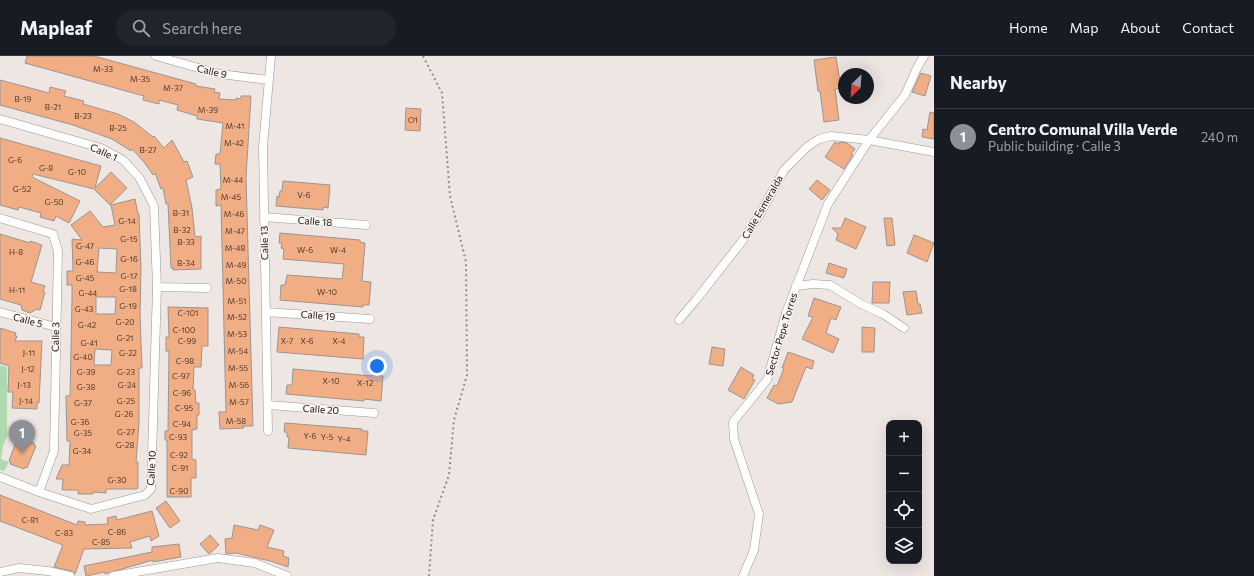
<!DOCTYPE html>
<html lang="en">
<head>
<meta charset="utf-8">
<style>
	:root { --surface:#171b24; --page:#20242c; --text:#f1f3f6; --muted:#9ea1a6; --line:#363941; --accent:#8c9099 }
	body { margin:0; font-family:Commissioner,sans-serif; background:var(--page); color:var(--text) }
	.controls { position:absolute; right:12px; bottom:12px; display:grid; overflow:hidden; border-radius:8px; box-shadow:0 4px 16px #0002 }
	.controls button { width:36px; height:36px; display:grid; place-items:center; padding:0; border:0; border-bottom:1px solid var(--line); background:var(--surface); color:var(--text); font:20px sans-serif }
	.compass { position:absolute; left:838px; top:12px; width:36px; height:36px; border-radius:50%; background:var(--surface); box-shadow:0 4px 16px #0002; rotate:205deg }
	.you { position:absolute; left:377px; top:310px; width:14px; height:14px; margin:-10px; border:3px solid #fff; border-radius:50%; background:#1a73e8; box-shadow:0 0 0 6px #1a73e833 }
	.badge { display:grid; place-items:center; width:26px; height:26px; border-radius:50%; background:var(--accent); color:#fff; font-size:13px; font-weight:700 }
	.pin { position:absolute; translate:-50% -33px; filter:drop-shadow(0 1px 2px #0008) }
	.pin::after { content:''; position:absolute; top:21px; width:14px; height:12px; background:inherit; clip-path:polygon(0 0,100% 0,50% 100%) }
	.list { margin:0; padding:0; list-style:none }
	h2 { display:flex; justify-content:space-between; align-items:center; height:52px; margin:0; padding:0 16px; font-size:17px }
	h2 small { font-size:13px; font-weight:400; color:var(--muted) }
	.list li { display:grid; grid-template-columns:26px 1fr auto; gap:12px; align-items:center; box-sizing:border-box; height:56px; padding:0 16px; border-top:1px solid var(--line) }
	.list b { display:block; font-size:15px; white-space:nowrap }
	.list p { margin:0; font-size:13px; white-space:nowrap; color:var(--muted) }
	.list em { font-size:13px; font-style:normal; color:var(--muted) }
	.icon { flex:none; width:22px; height:22px; fill:none; stroke:currentColor; stroke-width:2; stroke-linecap:round; stroke-linejoin:round }
	.map { position:relative; flex:none; width:934px; height:520px; overflow:hidden }
	header { display:flex; align-items:center; gap:24px; box-sizing:border-box; height:56px; padding:0 20px; background:var(--surface); border-bottom:1px solid var(--line) }
	header strong { font-size:19px }
	nav { display:flex; gap:22px; margin-inline-start:auto; font-size:14px }
	.search { width:280px; height:36px; background:var(--page); display:flex; align-items:center; gap:10px; box-sizing:border-box; padding:0 14px; border-radius:22px; color:var(--muted); font-size:15px }
	main { display:flex }
	aside { flex:1; background:var(--surface) }
	.map>svg:first-child { display:block }
	.green { fill:#addbaf }
	.building { fill:#f1ad84; stroke:#9c9591; fill-rule:evenodd }
	.lines { fill:none; stroke-linecap:round; stroke-linejoin:round }
	.minor-casing { stroke:#9d9692; stroke-width:9 }
	.path { stroke:#938e8b; stroke-width:2; stroke-dasharray:2 3; stroke-linecap:butt }
	.minor { stroke:#fff; stroke-width:8 }
	.labels { text-anchor:middle; stroke-width:3; stroke-linejoin:round; paint-order:stroke }
	.number-label { font-size:8px; fill:#4c3a2e }
	.street-label { font-size:10px; fill:#151311; stroke:#faf3ef }
</style>
</head>
<body>
<header>
<strong>Mapleaf</strong>
<div class="search"><svg class="icon" aria-label="search" viewBox="0 0 24 24"><circle cx="10" cy="10" r="6"/><path d="M15 15l6 6"/></svg>Search here</div>
<nav><a>Home</a><a>Map</a><a>About</a><a>Contact</a></nav>
</header>
<main>
<div class="map">
<svg width="934" height="520" viewBox="0 0 934 520">
	<rect width="100%" height="100%" fill="#ede6e2"/>
	<path class="green" d="M0 309 7 311V380L3 390 1 403 9 406 4 415 0 414Z"/>
	<path class="building" d="M27 0H94L196 28V30L215 33 214 36 220 37 219 43 236 44V42L241 43V40H251L246 121 253 370H243L244 372 220 373 219 356H226L221 149 216 150V134L221 133 220 108H215L216 98H220L223 67 197 63V60L177 54 178 49 159 44V48L143 44 144 40 25 7Z
		M836 1 841 32 835 33 839 64 824 66 820 35H818L814 4Z
		M921 17 931 20 925 40 912 36Z
		M0 24 49 37 50 31 66 35 64 40 84 45 83 48 118 58 134 66 153 81 154 80 164 92 172 84 184 106 187 105 193 121 186 124 192 152 195 181 201 180V213L173 214V212H171L168 148H166L165 143 163 132 161 133 155 117 153 119 144 106 132 93 131 95 112 83 73 69 0 49Z
		M406 52 421 53 420 75 405 74Z
		M930 56 934 57V83L922 81 923 73 927 74Z
		M0 82 101 110 95 132 111 116 127 132 110 149 94 133 33 118 32 121 80 145 69 167 56 160 54 165 40 161 41 157 19 151 18 154 0 149Z
		M835 86 839 88 840 86 847 87 855 93 851 98 853 99 844 113 825 101Z
		M817 124 830 134 822 144 809 133Z
		M283 125 330 129 328 152 323 151V154L276 150 277 140 279 141 280 135H282Z
		M135 143 138 158H139L141 213 140 260 142 312H139V367L136 406H138V431L137 433H106V437L93 436V438H78V434H62L63 423H56L62 409H69L70 385H67L66 340H70L72 243V229H67V215H73L72 183 82 184 71 169 90 155 103 171 115 169 111 149ZM99 192 117 193 116 217 97 216ZM96 241H116L115 258H96ZM95 293 112 294 111 309H94Z
		M845 162 866 171 856 193 836 184 838 178 832 172H841Z
		M884 162H892L895 189 887 190Z
		M280 177 360 184V186L365 187 362 225 371 226 369 249H363V251L280 244 281 229H285L287 219 342 223 344 208 283 203 284 193 281 192 282 187H279Z
		M0 178 30 187V185L42 189 31 226 45 230 43 235 45 236 40 254 37 253 30 257 22 254 21 249 0 243Z
		M914 179 934 187 927 206 907 197Z
		M829 207 847 213 844 222 826 217Z
		M873 226H890L889 247H872Z
		M916 235 918 248H920L922 257 907 259 903 236Z
		M814 242 841 251 836 264 831 262 826 277 839 283 833 297 802 283 813 261 808 260Z
		M168 251 208 252V290H202L201 311H194L193 334H195L196 347H199V359H197V373L192 374V403L196 404V422H191V441H167V384H165V375H168L169 295H166V281H169Z
		M279 271 359 278V281H364L363 303 277 296Z
		M862 271 875 272 874 296H862Z
		M0 272 16 277 15 280H17L15 285H42L39 347H37V353L12 352 13 336H8L9 310 0 307Z
		M712 291 725 293 723 310 709 308Z
		M788 296 814 305 812 313 806 311 792 346 778 348 767 342 774 329 777 330 784 312H782Z
		M741 311 754 319 752 323 755 324 744 343 728 334Z
		M293 313 372 320V319L383 320 381 345 364 343V345L286 338 287 329H292Z
		M285 367 362 373V375H368L366 399 288 392 289 381H287V376H284Z
		M20 382 34 387V389L36 390 27 412 25 411 24 413 10 408 11 406 9 405 17 383H19Z
		M0 439 77 469 78 465 85 466V469L108 468 107 462 116 460 117 464 152 455 159 480 151 485 150 480 130 486 132 492 84 493 75 518 71 515 54 511 63 489 0 465Z
		M166 445 180 465 170 472 156 452Z
		M234 469 258 474 260 469 274 474 267 491 284 495 283 500 289 502 288 511 270 505 236 497 226 498 225 483 232 482Z
		M210 479 219 489 209 498 200 488Z
		M179 488 181 501 153 506V504L105 518V516L86 520 84 510 152 496V491Z"/>
	<g class="lines">
		<defs>
			<path id="minor" d="M156 0 220 18 269 24
				M0 63 101 92 123 104 139 121 154 150 157 231 151 433 145 439 91 453 39 436 0 421
				M264 161 366 169
				M0 162 53 178 58 195 54 395 39 436
				M796 230 813 228 830 229 861 248 883 258 904 272
				M157 231 207 232
				M0 256 56 271
				M266 256 370 263
				M679 264 696 244 743 184 760 158 784 114 807 91 819 83 831 80 869 84 934 96
				M268 349 374 357
				M268 375 263 91 271 0
				M0 516 19 512 48 515 70 520
				M113 520 218 502 255 507 287 520
				M743 520 754 494 759 458 734 383 733 366 767 324 786 257 828 148 869 84 905 39 916 14 924 0"/>
		</defs>
		<use href="#minor" class="minor-casing"/>
		<path class="path" d="M423 0 442 37 450 140 466 206 467 319 454 364 449 419 433 464 429 520"/>
		<use href="#minor" class="minor"/>
	</g>
	<g class="labels">
		<g class="number-label">
			<text x="103" y="16">M-33</text>
			<text x="140" y="26">M-35</text>
			<text x="173" y="35">M-37</text>
			<text x="23" y="46">B-19</text>
			<text x="53" y="54">B-21</text>
			<text x="208" y="57">M-39</text>
			<text x="83" y="63">B-23</text>
			<text x="413" y="67">O1</text>
			<text x="235" y="73">M-41</text>
			<text x="118" y="75">B-25</text>
			<text x="234" y="90">M-42</text>
			<text x="148" y="97">B-27</text>
			<text x="15" y="107">G-6</text>
			<text x="46" y="115">G-8</text>
			<text x="77" y="119">G-10</text>
			<text x="233" y="127">M-44</text>
			<text x="22" y="136">G-52</text>
			<text x="304" y="142">V-6</text>
			<text x="231" y="144">M-45</text>
			<text x="54" y="149">G-50</text>
			<text x="181" y="160">B-31</text>
			<text x="234" y="161">M-46</text>
			<text x="127" y="168">G-14</text>
			<text x="182" y="177">B-32</text>
			<text x="235" y="178">M-47</text>
			<text x="129" y="186">G-15</text>
			<text x="186" y="189">B-33</text>
			<text x="85" y="193">G-47</text>
			<text x="235" y="195">M-48</text>
			<text x="305" y="197">W-6</text>
			<text x="338" y="197">W-4</text>
			<text x="16" y="199">H-8</text>
			<text x="129" y="206">G-16</text>
			<text x="85" y="209">G-46</text>
			<text x="186" y="210">B-34</text>
			<text x="236" y="212">M-49</text>
			<text x="129" y="223">G-17</text>
			<text x="85" y="225">G-45</text>
			<text x="236" y="228">M-50</text>
			<text x="128" y="236">G-18</text>
			<text x="17" y="237">H-11</text>
			<text x="327" y="239">W-10</text>
			<text x="88" y="240">G-44</text>
			<text x="237" y="248">M-51</text>
			<text x="128" y="253">G-19</text>
			<text x="84" y="256">G-43</text>
			<text x="188" y="260">C-101</text>
			<text x="237" y="264">M-52</text>
			<text x="125" y="269">G-20</text>
			<text x="87" y="272">G-42</text>
			<text x="184" y="277">C-100</text>
			<text x="237" y="281">M-53</text>
			<text x="125" y="285">G-21</text>
			<text x="187" y="288">C-99</text>
			<text x="287" y="288">X-7</text>
			<text x="307" y="288">X-6</text>
			<text x="339" y="288">X-4</text>
			<text x="89" y="290">G-41</text>
			<text x="238" y="298">M-54</text>
			<text x="29" y="300">J-11</text>
			<text x="128" y="300">G-22</text>
			<text x="83" y="304">G-40</text>
			<text x="185" y="308">C-98</text>
			<text x="238" y="315">M-55</text>
			<text x="28" y="316">J-12</text>
			<text x="86" y="319">G-39</text>
			<text x="126" y="319">G-23</text>
			<text x="181" y="323">C-97</text>
			<text x="331" y="328">X-10</text>
			<text x="365" y="330">X-12</text>
			<text x="24" y="332">J-13</text>
			<text x="127" y="332">G-24</text>
			<text x="239" y="332">M-56</text>
			<text x="86" y="334">G-38</text>
			<text x="182" y="340">C-96</text>
			<text x="26" y="348">J-14</text>
			<text x="126" y="348">G-25</text>
			<text x="239" y="349">M-57</text>
			<text x="83" y="350">G-37</text>
			<text x="184" y="355">C-95</text>
			<text x="124" y="361">G-26</text>
			<text x="236" y="368">M-58</text>
			<text x="80" y="369">G-36</text>
			<text x="182" y="371">C-94</text>
			<text x="126" y="379">G-27</text>
			<text x="83" y="380">G-35</text>
			<text x="310" y="383">Y-6</text>
			<text x="178" y="384">C-93</text>
			<text x="327" y="384">Y-5</text>
			<text x="344" y="386">Y-4</text>
			<text x="125" y="392">G-28</text>
			<text x="82" y="398">G-34</text>
			<text x="179" y="402">C-92</text>
			<text x="180" y="415">C-91</text>
			<text x="117" y="427">G-30</text>
			<text x="179" y="438">C-90</text>
			<text x="30" y="467">C-81</text>
			<text x="117" y="479">C-86</text>
			<text x="64" y="480">C-83</text>
			<text x="101" y="489">C-85</text>
		</g>
		<g class="street-label">
			<text transform="translate(212 15) rotate(13)" y="4">Calle 9</text>
			<text transform="translate(104 96) rotate(24)" y="4">Calle 1</text>
			<text transform="translate(762 151) rotate(-60)" y="4">Calle Esmeralda</text>
			<text transform="translate(315 165) rotate(4)" y="4">Calle 18</text>
			<text transform="translate(264 187) rotate(-91)" y="4">Calle 13</text>
			<text transform="translate(318 259) rotate(4)" y="4">Calle 19</text>
			<text transform="translate(28 264) rotate(15)" y="4">Calle 5</text>
			<text transform="translate(781 278) rotate(-73)" y="4">Sector Pepe Torres</text>
			<text transform="translate(55 281) rotate(-89)" y="4">Calle 3</text>
			<text transform="translate(321 353) rotate(4)" y="4">Calle 20</text>
			<text transform="translate(151 412) rotate(-87)" y="4">Calle 10</text>
		</g>
	</g>
</svg>
<div class="controls">
<button>+</button>
<button>−</button>
<button><svg class="icon" aria-label="locate" viewBox="0 0 24 24"><circle cx="12" cy="12" r="6"/><path d="M12 2v4M12 18v4M2 12h4M18 12h4"/></svg></button>
<button><svg class="icon" aria-label="layers" viewBox="0 0 24 24"><path d="M12 4l9 5-9 5-9-5zM3 14l9 5 9-5"/></svg></button>
</div>
<svg class="compass" viewBox="-18 -18 36 36"><path d="M0-13l5 13h-10z" fill="#e53935"/><path d="M0 13l5-13h-10z" fill="#9ea1a6"/></svg>
<div class="you"></div>
<div class="pin badge" style="left:22px;top:397px">1</div>
</div>
<aside>
<h2>Nearby<small></small></h2>
<ul class="list">
<li><span class="badge">1</span><div><b>Centro Comunal Villa Verde</b><p>Public building · Calle 3</p></div><em>240 m</em></li>
</ul>
</aside>
</main>
</body>
</html>
